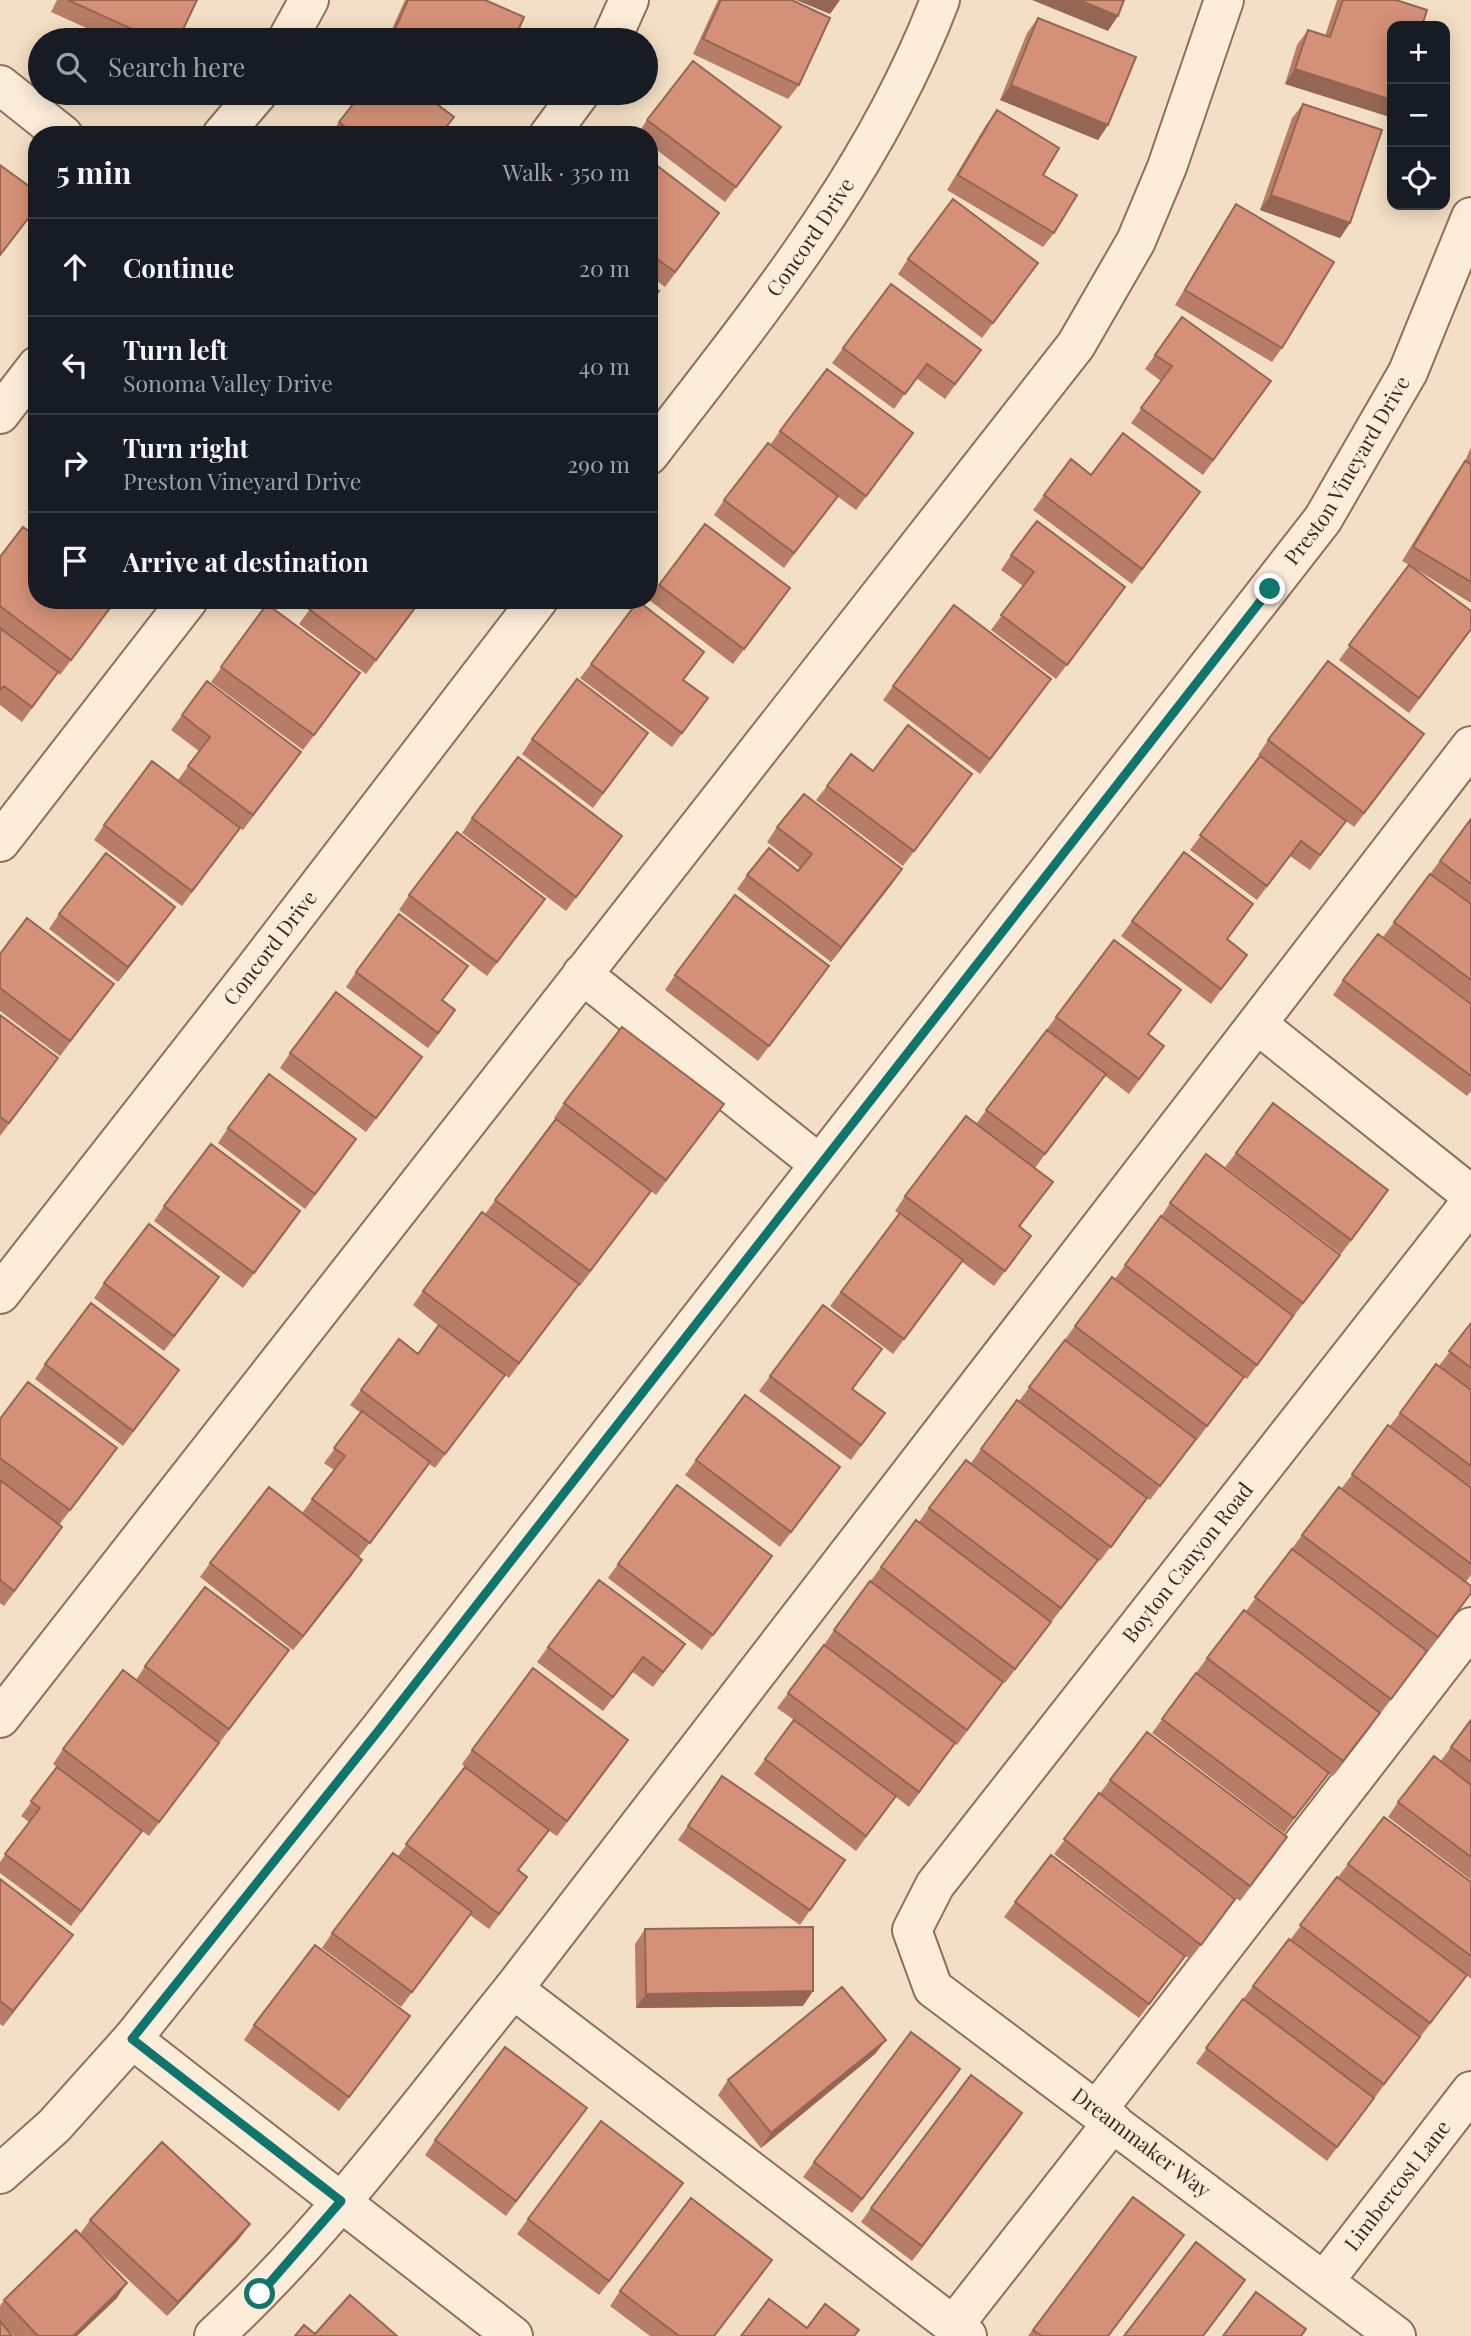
<!DOCTYPE html>
<html lang="en">
<head>
<meta charset="utf-8">
<style>
	:root { --surface:#171b24; --page:#242831; --text:#f1f3f6; --muted:#9ea1a6; --line:#363941 }
	body { margin:0; font-family:"Playfair Display",serif; background:var(--page); color:var(--text) }
	.controls { position:absolute; right:21px; top:21px; display:grid; overflow:hidden; border-radius:14px; box-shadow:0 4px 18px #0003 }
	.controls button { width:63px; height:63px; display:grid; place-items:center; padding:0; border:0; border-bottom:2px solid var(--line); background:var(--surface); color:var(--text); font:35px sans-serif }
	.stop { position:absolute; width:21px; height:21px; margin:-16px; border:5px solid #0f766e; border-radius:50%; background:#fff }
	.stop.end { background:#0f766e; border-color:#fff; box-shadow:0 2px 7px #0008 }
	.list { margin:0; padding:0; list-style:none }
	h2 { display:flex; justify-content:space-between; align-items:center; height:91px; margin:0; padding:0 28px; font-size:30px }
	h2 small { font-size:23px; font-weight:400; color:var(--muted) }
	.list li { display:grid; grid-template-columns:46px 1fr auto; gap:21px; align-items:center; box-sizing:border-box; height:98px; padding:0 28px; border-top:2px solid var(--line) }
	.list b { display:block; font-size:26px; white-space:nowrap }
	.list p { margin:0; font-size:23px; white-space:nowrap; color:var(--muted) }
	.list em { font-size:23px; font-style:normal; color:var(--muted) }
	.icon { flex:none; width:38px; height:38px; fill:none; stroke:currentColor; stroke-width:2; stroke-linecap:round; stroke-linejoin:round }
	.map { position:relative; flex:none; width:1471px; height:2336px; overflow:hidden }
	.search { position:absolute; background:var(--surface); box-shadow:0 4px 18px #0003; left:28px; top:28px; width:630px; height:77px; display:flex; align-items:center; gap:18px; box-sizing:border-box; padding:0 24px; border-radius:38px; color:var(--muted); font-size:26px }
	.panel { position:absolute; background:var(--surface); box-shadow:0 4px 18px #0003; left:28px; top:126px; width:630px; height:483px; border-radius:28px }
	.map>svg:first-child { display:block }
	.lines { fill:none; stroke-linecap:round; stroke-linejoin:round }
	.minor-casing { stroke:#906f58; stroke-width:42 }
	.minor { stroke:#fcedda; stroke-width:38 }
	.wall { fill:#b77d66 }
	.shaded-wall { fill:#956653 }
	.building { fill:#d59177; stroke:#956653; stroke-width:2 }
	.route { stroke:#0f766e; stroke-width:9 }
	.labels { text-anchor:middle; stroke-width:5; stroke-linejoin:round; paint-order:stroke }
	.street-label { font-size:21px; fill:#3f291e; stroke:#f9ead6 }
</style>
</head>
<body>
<div class="map">
<svg width="1471" height="2336" viewBox="0 0 1471 2336">
	<rect width="100%" height="100%" fill="#f3dfc5"/>
	<g class="lines">
		<defs>
			<g id="minor">
				<path d="M287 40 309 0"/>
				<path d="M611 40 629 0"/>
				<path d="M0 85 63 135"/>
				<path d="M222 135 258 93"/>
				<path d="M549 135 580 93"/>
				<path d="M0 414 37 366"/>
				<path id="s1" d="M649 455C761 309 874 173 940 0"/>
				<path d="M0 842 188 600"/>
				<path d="M582 974 819 1164"/>
				<path d="M1257 1024 1471 1195"/>
				<path id="s2" d="M0 1294 250 975 538 600"/>
				<path d="M0 1718 1076 345 1136 241 1167 167 1224 0"/>
				<path d="M513 1989 1471 746"/>
				<path d="M132 2039 513 2336"/>
				<path d="M1097 2110 1471 1627"/>
				<path id="s3" d="M0 2174 54 2126 132 2039 379 1730 1323 519 1408 372 1471 217"/>
				<path id="s4" d="M1325 2280 1471 2091"/>
				<path d="M953 2326 1113 2122"/>
				<path d="M214 2336C326 2233 417 2107 513 1989L967 2336"/>
				<path id="s5" d="M1396 2336 933 1988 912 1930 935 1885 1471 1202"/>
			</g>
		</defs>
		<use href="#minor" class="minor-casing"/>
		<use href="#minor" class="minor"/>
	</g>
	<path class="wall" d="M57 0H197L178 40H113L51 12Z
		M405 0H485L514 40H387Z
		M718 0H792L799 85 788 99 693 54Z
		M1337 0H1396L1392 26V108L1387 116 1285 84 1297 45 1308 30 1325 36Z
		M1038 18 1108 125 1098 140 1000 100 1027 33Z
		M460 93H489L482 102Z
		M1303 104 1350 223 1340 238 1260 210 1292 118Z
		M997 110 1043 175 1054 233 1043 247 947 190 986 125Z
		M647 120 770 142 725 202 649 144V135H637Z
		M339 122 441 135H331Z
		M649 164 709 228 665 287 649 275Z
		M1236 204 1282 348 1272 362 1175 305 1226 219Z
		M908 259 1027 278 982 338 898 274Z
		M1182 317 1271 381 1203 475 1131 423 1161 381 1145 369Z
		M843 348 981 350 945 399 916 378 894 409 832 363Z
		M780 431 903 448 856 510 837 496 784 568 714 515 724 500 770 445Z
		M1471 447V464L1466 461 1471 464V603L1414 568 1471 630 1409 713 1339 660 1409 565 1402 561 1455 475 1465 461Z
		M1091 475 1190 506 1132 584 1033 510 1044 495Z
		M37 520V531L32 527Z
		M1011 555 1115 602 1056 679 991 630 1023 586 1001 570Z
		M0 557 116 600 60 675 58 673 22 722 0 705Z
		M659 585 790 588 733 664 649 600Z
		M315 600H419L410 616 366 674 299 624 316 601Z
		M267 604 350 688 303 750 211 682Z
		M591 664 684 680 708 698 672 747 580 678Z
		M893 686 1041 693 980 774 883 700Z
		M182 715 291 766 243 830 240 828 182 906 94 840 104 825 178 780 199 751 171 730Z
		M648 733 593 808 522 754 532 739Z
		M1268 740 1414 749 1354 827 1346 821 1310 870 1290 856 1257 900 1190 850 1260 756 1258 755Z
		M873 771 962 788 903 866 816 800 827 786Z
		M472 818 612 850 566 911 462 833Z
		M1471 819V1003L1383 937Z
		M777 827 902 869 831 962 737 889 747 875 798 871 800 868 767 842Z
		M409 895 545 899 487 976 399 910Z
		M175 907 118 982 49 929 59 914Z
		M1243 918 1227 940 1247 955 1211 1004 1121 936 1132 921Z
		M0 954 114 984 60 1056 0 1011Z
		M829 966 758 1061 665 990 675 975Z
		M356 972 457 981 442 1000 445 1025 428 1048 346 987Z
		M1343 980 1471 1004V1091L1467 1096 1333 995Z
		M1181 990 1149 1034 1164 1046 1129 1094 1104 1075 1035 1168 1053 1182 1020 1227 1031 1236 994 1286 962 1262 893 1354 830 1306 899 1214 895 1211 905 1196 976 1124 1056 1017Z
		M0 1015 48 1073 0 1136Z
		M290 1053 422 1057 366 1132 280 1068Z
		M564 1103 724 1104 656 1195 651 1191 580 1286 578 1285 509 1378 505 1375 435 1468 429 1464 359 1557 362 1560 352 1575 293 1650 200 1577 210 1563 302 1513 334 1470 324 1463 361 1413 350 1405 361 1390 418 1354 439 1326 413 1305 423 1291 485 1214 556 1119 554 1118Z
		M228 1128 346 1154 305 1209 218 1143Z
		M1236 1153 1378 1205 1341 1254 1225 1167Z
		M1170 1203 1329 1269 1247 1379 1244 1377 1197 1440 1195 1439 1150 1500 1147 1498 1100 1561 1098 1560 1005 1683 1003 1682 957 1745 955 1744 909 1807 896 1797 856 1851 754 1774 794 1720 777 1708 824 1645 834 1630 881 1567 919 1522 929 1508 971 1463 981 1449 1019 1401 1075 1326 1114 1280 1160 1218Z
		M164 1206 290 1226 243 1288 154 1221Z
		M104 1283 209 1292 164 1351 94 1298Z
		M1471 1323V1575L1466 1582 1464 1603 1333 1776 1328 1773 1284 1833 1152 1733 1207 1658 1246 1611 1302 1535 1341 1489 1400 1413 1439 1366Z
		M45 1364 179 1370 123 1446 35 1379Z
		M872 1364 853 1389 885 1413 851 1460 759 1391 770 1376Z
		M0 1419 117 1448 59 1525 62 1527 52 1542 4 1606 0 1603Z
		M696 1460 829 1482 780 1547 685 1475Z
		M772 1556 702 1650 608 1578 618 1564Z
		M685 1644 653 1687 633 1672 603 1711 537 1662 548 1647Z
		M279 1664 149 1836 142 1831 71 1926 0 1873V1862L29 1822 21 1816 57 1767 53 1764 63 1749 136 1680 145 1666Z
		M1471 1720V1880L1388 1817 1398 1802 1440 1762Z
		M472 1750 618 1755 557 1836 548 1830 518 1871 527 1877 489 1929 470 1915 401 2007 322 1948 332 1933 398 1856 465 1767 462 1764Z
		M722 1776 845 1860 800 1925 678 1840Z
		M1110 1780 1277 1852 1240 1901 1152 1835 1225 1913 1190 1959 1054 1854Z
		M1348 1864 1471 1882V1979L1467 1975 1327 2161 1196 2063 1253 1986 1290 1940Z
		M0 1879 73 1935 3 2026 0 2024Z
		M1015 1902 1185 1956 1139 2018 1004 1917Z
		M645 1929 803 2006 636 2008 635 1944Z
		M410 2016 339 2111 244 2040 254 2025Z
		M886 2040 875 2054 761 2148 718 2095 728 2080Z
		M960 2069 852 2213 803 2177 814 2162Z
		M576 2123 506 2216 425 2155 435 2140Z
		M1012 2128 912 2261 861 2222 871 2208Z
		M673 2197 599 2295 517 2234 528 2219Z
		M1133 2197 1173 2250 1109 2336H1028Z
		M90 2220 239 2239 167 2316 86 2240 117 2298 77 2336H14L1 2323 0 2336V2306L4 2300 80 2234Z
		M762 2274 715 2336H650L610 2306 620 2291Z"/>
	<path class="shaded-wall" d="M796 0H840L830 14Z
		M1032 0H1079L1118 16 1108 31Z
		M1295 69 1392 100V108L1387 116 1285 84Z
		M1011 85 1108 125 1098 140 1000 100Z
		M1271 195 1350 223 1340 238 1260 210Z
		M902 869 892 884 831 962 841 947Z
		M175 907 165 921 118 982 128 967Z
		M362 1560 352 1575 293 1650 303 1636Z
		M1098 1560 1088 1574 1051 1622 1061 1608Z
		M1380 1713 1370 1728 1333 1776 1343 1761Z
		M73 1935 62 1949 3 2026 13 2011Z
		M813 1991 803 2006 636 2008 646 1994Z
		M886 2040 875 2054 761 2148 771 2133Z
		M960 2069 950 2084 852 2213 862 2199Z
		M1022 2113 1012 2128 912 2261 922 2246Z
		M683 2183 673 2197 599 2295 609 2281Z
		M250 2224 239 2239 167 2316 178 2302Z
		M127 2283 117 2298 77 2336H73Z"/>
	<path class="building" d="M68 0H197L178 40H156Z
		M408 0H485L524 17 514 40H390Z
		M721 0H792L830 18 799 85 703 39Z
		M1079 0H1124L1118 16Z
		M1343 0H1396L1427 10 1422 26H1392V100L1295 69 1308 30 1330 37Z
		M1038 18 1136 57 1108 125 1011 85Z
		M693 61 781 127 736 187 647 120Z
		M362 93H422L454 117 440 135H356L339 122Z
		M1303 104 1382 130 1350 223 1271 195Z
		M997 110 1059 148 1043 175 1077 195 1054 233 958 175Z
		M651 161 719 213 675 272 649 253V164Z
		M0 165 37 192V207L0 255Z
		M953 199 1038 263 993 323 908 259Z
		M1236 204 1334 262 1282 348 1185 290Z
		M649 284 659 291 649 304Z
		M891 284 981 350 955 384 927 364 905 394 843 348Z
		M1182 317 1271 381 1213 460 1141 408 1172 366 1155 355Z
		M827 369 913 433 866 496 780 431Z
		M1123 433 1200 492 1142 569 1044 495 1071 459 1091 475Z
		M768 443 838 496 794 553 724 500Z
		M1465 461 1471 464V582L1413 547Z
		M1037 521 1125 587 1067 665 1001 615 1034 572 1011 555Z
		M705 524 790 588 744 649 659 585Z
		M23 527 37 537V600H116L71 660 0 606V557Z
		M1409 565 1471 611V629L1419 698 1349 645Z
		M316 600H419L420 601 376 660 309 609Z
		M638 601 704 652 683 680 708 698 682 733 591 664Z
		M267 604 360 673 314 735 221 667Z
		M954 605 1051 679 990 759 893 686Z
		M0 628 58 672 32 707 4 686 0 690Z
		M1328 661 1424 734 1364 813 1268 740Z
		M577 679 648 733 603 793 532 739Z
		M207 681 301 752 253 815 188 766 210 737 182 715Z
		M908 725 972 774 914 851 827 786 851 754 873 771Z
		M1260 756 1346 821 1320 855 1301 841 1267 886 1200 835Z
		M518 757 622 836 576 897 472 818Z
		M152 761 240 828 192 891 104 825Z
		M804 794 902 869 841 947 747 875 769 848 798 871 812 854 777 827Z
		M1471 819V884L1440 861Z
		M457 832 545 899 497 962 409 895Z
		M1184 852 1253 904 1227 939 1247 955 1221 989 1132 921Z
		M106 853 175 907 128 967 59 914Z
		M1430 874 1471 904V980L1394 922Z
		M735 895 829 966 769 1046 675 975Z
		M399 914 468 966 442 1000 455 1010 438 1033 356 972Z
		M27 918 114 984 70 1041 0 988V954Z
		M1378 934 1471 1004V1076L1343 980Z
		M1114 940 1181 990 1148 1034 1164 1046 1139 1079 1056 1017Z
		M336 992 422 1057 376 1118 290 1053Z
		M0 1015 58 1058 9 1123 0 1117Z
		M622 1027 724 1104 666 1180 564 1103Z
		M1047 1030 1106 1074 1045 1154 986 1110Z
		M269 1074 356 1139 315 1194 228 1128Z
		M1273 1103 1388 1190 1351 1240 1236 1153Z
		M966 1116 1053 1182 1019 1226 1031 1236 1005 1271 905 1196Z
		M556 1119 651 1191 590 1271 495 1200Z
		M211 1144 300 1211 254 1273 164 1206Z
		M1206 1154 1340 1255 1303 1303 1170 1203Z
		M482 1212 579 1284 519 1363 423 1291Z
		M900 1213 963 1260 904 1339 841 1292Z
		M1161 1216 1293 1316 1257 1365 1125 1265Z
		M149 1224 219 1277 174 1336 104 1283Z
		M1112 1277 1244 1377 1207 1426 1075 1326Z
		M91 1303 179 1370 133 1431 45 1364Z
		M823 1305 882 1349 852 1389 885 1413 861 1445 770 1376Z
		M1471 1323V1368L1449 1351Z
		M439 1325 505 1375 445 1454 361 1390 399 1339 418 1354Z
		M1065 1340 1196 1439 1160 1486 1029 1387Z
		M1436 1364 1471 1390V1466L1400 1413Z
		M28 1382 117 1448 70 1510 0 1458V1419Z
		M745 1395 840 1467 791 1532 696 1460Z
		M1017 1400 1147 1498 1111 1547 981 1449Z
		M362 1411 430 1462 370 1543 312 1499 345 1456 334 1448Z
		M1388 1425 1471 1488V1564L1352 1474Z
		M966 1460 1098 1560 1061 1608 929 1508Z
		M0 1480 62 1527 14 1591 0 1580Z
		M677 1485 772 1556 713 1635 618 1564Z
		M269 1487 362 1560 303 1636 210 1563Z
		M1339 1487 1471 1586V1593L1438 1637 1302 1535Z
		M916 1520 1051 1622 1015 1669 881 1567Z
		M1292 1549 1427 1651 1391 1699 1255 1597Z
		M599 1580 685 1644 663 1672 643 1657 613 1697 548 1647Z
		M870 1581 1003 1682 967 1730 834 1630Z
		M205 1587 289 1650 229 1729 145 1666Z
		M1244 1610 1380 1713 1343 1761 1207 1658Z
		M824 1645 955 1743 919 1792 788 1693Z
		M533 1668 628 1740 567 1821 472 1750Z
		M123 1670 219 1743 159 1822 63 1749Z
		M1196 1673 1329 1773 1294 1818 1162 1719Z
		M794 1720 896 1796 866 1836 765 1759Z
		M1471 1720V1762L1451 1747Z
		M1147 1732 1287 1837 1250 1886 1110 1780Z
		M1434 1756 1471 1785V1857L1398 1802Z
		M57 1767 142 1831 81 1911 5 1854 40 1808 31 1801Z
		M465 1767 549 1830 518 1870 527 1877 499 1914 406 1844Z
		M722 1776 845 1860 810 1910 688 1826Z
		M1099 1793 1235 1899 1201 1945 1064 1839Z
		M1384 1817 1471 1882V1956L1348 1864Z
		M393 1853 472 1912 412 1992 332 1933Z
		M1051 1855 1185 1956 1149 2004 1015 1902Z
		M1337 1877 1467 1975 1430 2023 1300 1925Z
		M0 1879 73 1935 13 2011 0 2001Z
		M813 1927V1991L646 1994 645 1929Z
		M1289 1939 1420 2037 1384 2084 1253 1986Z
		M315 1945 410 2016 349 2097 254 2025Z
		M842 1987 886 2040 771 2133 728 2080Z
		M1243 1999 1374 2098 1337 2147 1206 2048Z
		M911 2032 960 2069 862 2199 814 2162Z
		M505 2047 587 2108 516 2201 435 2140Z
		M971 2075 1022 2113 922 2246 871 2208Z
		M601 2121 683 2183 609 2281 528 2219Z
		M162 2142 250 2224 178 2302 90 2220Z
		M1133 2197 1184 2235 1108 2336H1042L1033 2330Z
		M691 2198 772 2260 714 2336H679L620 2291Z
		M76 2230 127 2283 73 2336H38L4 2300Z
		M1196 2242 1245 2280 1203 2336H1124Z
		M1256 2292 1306 2329 1301 2336H1223Z
		M350 2295 397 2336H295L304 2325 315 2334Z
		M769 2299 807 2328 825 2304 859 2330 854 2336H741Z
		M0 2321 12 2336H0Z"/>
	<g class="lines">
		<path class="route" d="M260 2294 341 2201 132 2039 379 1730 1270 589"/>
	</g>
	<g class="labels">
		<g class="street-label">
			<text dy="7" stroke="none"><textPath href="#s1" startOffset="271">Concord Drive</textPath></text>
			<text dy="7" stroke="none"><textPath href="#s3" startOffset="2174">Preston Vineyard Drive</textPath></text>
			<text dy="7" stroke="none"><textPath href="#s2" startOffset="439">Concord Drive</textPath></text>
			<text dy="7" stroke="none"><textPath href="#s5" startOffset="1101">Boyton Canyon Road</textPath></text>
			<text transform="translate(1141 2143) rotate(37)" y="7">Dreammaker Way</text>
			<text dy="7" stroke="none"><textPath href="#s4" startOffset="119">Limbercost Lane</textPath></text>
		</g>
	</g>
</svg>
<div class="controls">
<button>+</button>
<button>−</button>
<button><svg class="icon" aria-label="locate" viewBox="0 0 24 24"><circle cx="12" cy="12" r="6"/><path d="M12 2v4M12 18v4M2 12h4M18 12h4"/></svg></button>
</div>
<div class="stop" style="left:260px;top:2294px"></div>
<div class="stop end" style="left:1270px;top:589px"></div>
<div class="search"><svg class="icon" aria-label="search" viewBox="0 0 24 24"><circle cx="10" cy="10" r="6"/><path d="M15 15l6 6"/></svg>Search here</div>
<section class="panel">
<h2>5 min<small>Walk · 350 m</small></h2>
<ul class="list">
<li><svg class="icon" aria-label="ahead" viewBox="0 0 24 24"><path d="M12 20V5M6 11l6-6 6 6"/></svg><div><b>Continue</b></div><em>20 m</em></li>
<li><svg class="icon" aria-label="left" viewBox="0 0 24 24"><path d="M17 20v-9H6M10 6l-5 5 5 5"/></svg><div><b>Turn left</b><p>Sonoma Valley Drive</p></div><em>40 m</em></li>
<li><svg class="icon" aria-label="right" viewBox="0 0 24 24"><path d="M7 20v-9h11M14 6l5 5-5 5"/></svg><div><b>Turn right</b><p>Preston Vineyard Drive</p></div><em>290 m</em></li>
<li><svg class="icon" aria-label="arrive" viewBox="0 0 24 24"><path d="M6 21V4h12l-3 4 3 4H6"/></svg><div><b>Arrive at destination</b></div></li>
</ul>
</section>
</div>
</body>
</html>
